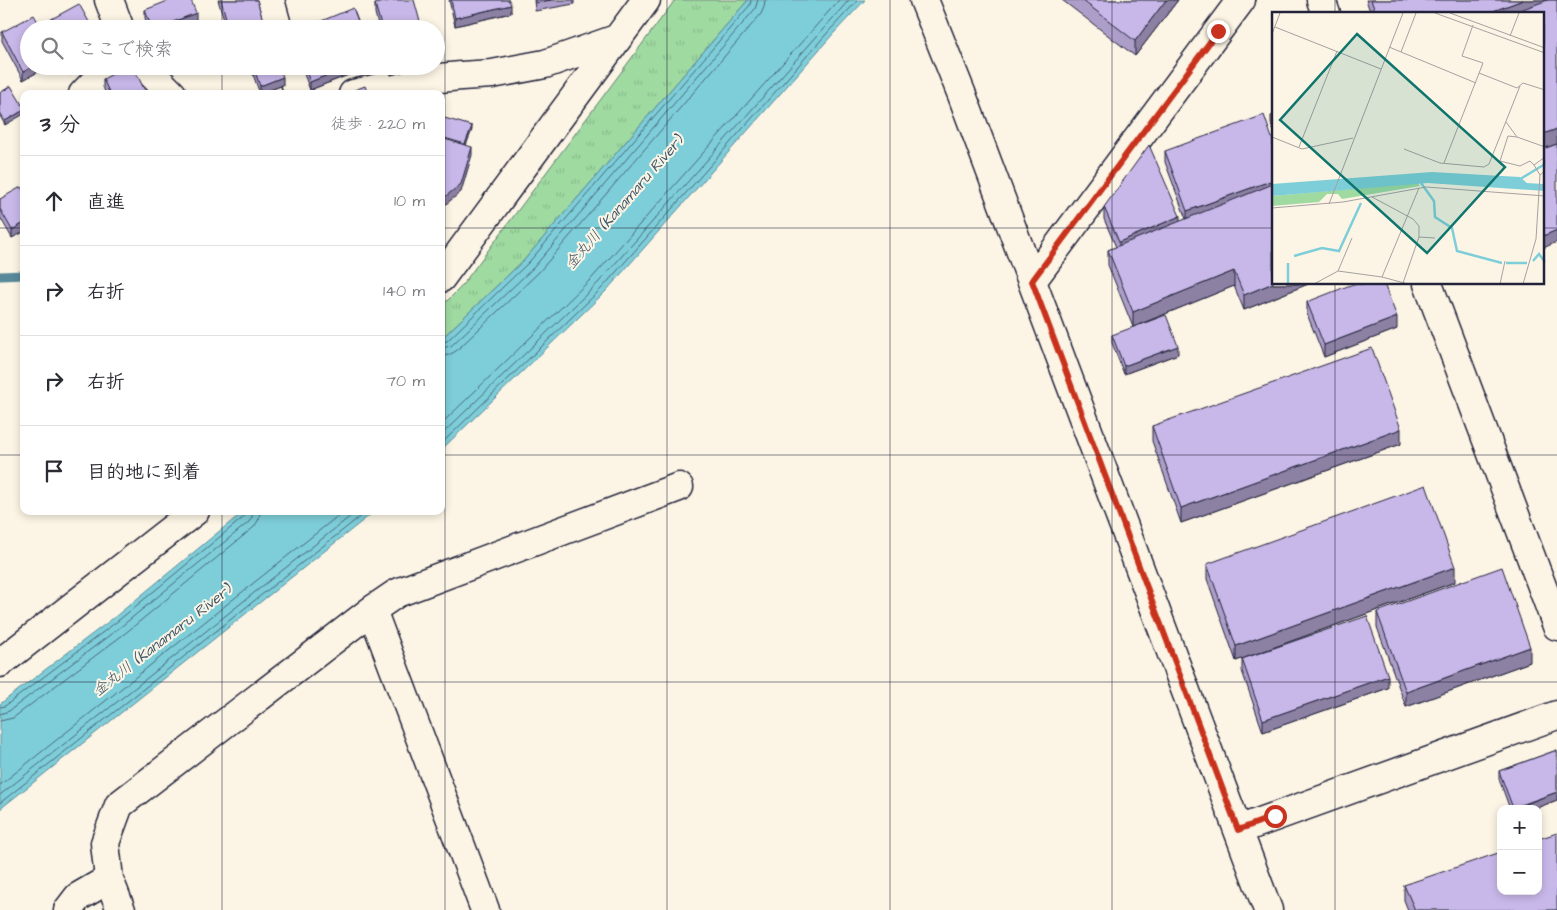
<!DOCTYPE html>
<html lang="ja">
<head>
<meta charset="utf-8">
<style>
	:root { --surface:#fff; --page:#f2f2f3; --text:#2b2b33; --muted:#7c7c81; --line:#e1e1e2 }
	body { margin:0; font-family:"Architects Daughter","Klee One",sans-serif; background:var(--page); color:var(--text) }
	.controls { position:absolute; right:15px; bottom:15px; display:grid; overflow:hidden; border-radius:10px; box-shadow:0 2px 8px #0003 }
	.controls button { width:45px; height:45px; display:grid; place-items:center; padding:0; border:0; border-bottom:1px solid var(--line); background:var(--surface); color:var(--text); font:25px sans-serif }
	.stop { position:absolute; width:15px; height:15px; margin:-11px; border:4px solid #c8321e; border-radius:50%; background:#fff }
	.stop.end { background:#c8321e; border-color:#fff; box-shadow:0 1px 5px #0008 }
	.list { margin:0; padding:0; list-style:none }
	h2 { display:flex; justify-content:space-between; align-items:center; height:65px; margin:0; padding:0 20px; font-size:21px }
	h2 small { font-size:16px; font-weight:400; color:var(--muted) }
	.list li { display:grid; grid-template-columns:32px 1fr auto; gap:15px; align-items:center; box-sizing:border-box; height:90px; padding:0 20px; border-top:1px solid var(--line) }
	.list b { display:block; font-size:19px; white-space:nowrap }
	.list em { font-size:16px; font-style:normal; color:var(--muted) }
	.icon { flex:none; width:28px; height:28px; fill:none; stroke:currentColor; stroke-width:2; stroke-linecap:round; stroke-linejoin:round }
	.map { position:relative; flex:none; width:1557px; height:910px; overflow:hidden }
	.search { position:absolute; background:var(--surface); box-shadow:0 2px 8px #0003; left:20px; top:20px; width:425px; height:55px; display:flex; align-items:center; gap:12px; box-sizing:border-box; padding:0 18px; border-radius:28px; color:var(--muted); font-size:19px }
	.panel { position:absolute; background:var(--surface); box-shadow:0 2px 8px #0003; left:20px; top:90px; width:425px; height:425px; border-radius:10px }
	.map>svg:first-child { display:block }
	.grass { fill:url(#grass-tufts); stroke:#607e6e }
	.water { fill:#7eced9; stroke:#59899a }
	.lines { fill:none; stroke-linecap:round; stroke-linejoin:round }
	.shore { stroke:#47677a; stroke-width:1 }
	.stream { stroke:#59899a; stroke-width:9 }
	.minor-casing { stroke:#22223b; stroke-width:31 }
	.minor { stroke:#fcf5e5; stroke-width:28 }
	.wall { fill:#ac9ec8; stroke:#22223b }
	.shaded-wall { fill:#8c81a3; stroke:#22223b }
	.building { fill:#c8b8e9; stroke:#22223b }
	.route { stroke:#c8321e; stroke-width:6 }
	.grid { fill:none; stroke:#22223b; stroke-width:1; stroke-opacity:0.55 }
	.labels { text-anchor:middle; stroke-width:4; stroke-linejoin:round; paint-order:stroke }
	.water-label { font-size:15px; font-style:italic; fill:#3e566a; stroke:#fcf5e5 }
	.inset-river { fill:none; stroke:#7eced9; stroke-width:2.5 }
	.inset-road { fill:none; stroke:#a5a1a1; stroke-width:1 }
	.view { fill:#0f766e; fill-opacity:0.15; stroke:#0f766e; stroke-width:2.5 }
	.inset-edge { fill:none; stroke:#22223b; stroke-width:2.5 }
</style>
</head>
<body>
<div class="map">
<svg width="1557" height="910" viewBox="0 0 1557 910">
	<defs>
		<pattern id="grass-tufts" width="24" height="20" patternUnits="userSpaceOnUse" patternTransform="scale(1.25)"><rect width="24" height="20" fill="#9fdaa1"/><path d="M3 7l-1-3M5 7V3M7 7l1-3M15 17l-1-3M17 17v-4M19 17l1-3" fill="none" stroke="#89bb8c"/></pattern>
	</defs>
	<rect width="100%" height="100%" fill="#fcf5e5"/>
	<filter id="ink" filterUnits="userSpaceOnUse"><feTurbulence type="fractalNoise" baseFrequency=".02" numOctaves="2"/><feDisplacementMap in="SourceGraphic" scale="10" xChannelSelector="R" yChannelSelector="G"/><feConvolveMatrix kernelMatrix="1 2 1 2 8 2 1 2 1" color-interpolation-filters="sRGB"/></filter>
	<g filter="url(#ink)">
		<path class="grass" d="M675 0H748L525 259 441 339V307L460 288Z"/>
		<path class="water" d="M748 0H865L833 34 606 291 441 450V339L525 259Z
			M244 511H375L0 809V704L116 616Z"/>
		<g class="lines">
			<path class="shore" d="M441 342 447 341 529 262 750 5 751 0
				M441 348 451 346 534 267 755 9 758 0
				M441 356 449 355 456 351 539 272 761 14 764 7 765 0
				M441 424 592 278 839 0
				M441 435 598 283 849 0
				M441 444 602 288 829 31 858 0
				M0 707 5 706 119 620 244 517 247 511
				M0 714 9 711 123 625 249 522 252 517 253 511
				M0 721 13 718 128 631 254 527 259 519 260 511
				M0 785 344 511
				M0 795 357 511
				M0 803 367 511"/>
			<path class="stream" d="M0 276 24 275"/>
			<defs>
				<path id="minor" d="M109 0 120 29
					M270 0 278 29
					M924 0 962 95 1268 910
					M1321 0 1326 14
					M144 66 172 94
					M290 66 299 94
					M83 94 110 66
					M353 94 407 81 461 76 492 74 545 64 616 39
					M441 278 646 0
					M1032 281 1241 0
					M1428 284 1557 626
					M372 610 485 910
					M0 663 195 511
					M1238 830 1557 715
					M68 910 78 897 109 879
					M121 910 109 879 105 843 119 805 372 610 397 593 679 487"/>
			</defs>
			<use href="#minor" class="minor-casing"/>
			<use href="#minor" class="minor"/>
		</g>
		<path class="wall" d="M218 0H257L265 29H227Z
			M449 0H509L511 13 455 26Z
			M534 0H574V4L535 11Z
			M1062 0H1178L1135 56Z
			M1366 0H1557L1543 14H1371Z
			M375 4 422 29H379L375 13Z
			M145 10 196 21 176 29H149L145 18Z
			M46 22 93 29H46Z
			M2 32 29 66H49L23 80 2 41Z
			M66 66H86L70 75Z
			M250 66H279L283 85 260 94Z
			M301 66H371L310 90Z
			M389 66H424L391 75Z
			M103 79 146 94H106L103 87Z
			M11 86 5 125 0 116V93Z
			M1273 115V130L1271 124V116Z
			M1165 151 1273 284H1308L1244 310 1234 286 1133 327 1108 265V250L1116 247 1104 219V207L1180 222 1186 219 1165 162Z
			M24 192 12 238 0 217V199Z
			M1307 302 1397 329 1324 357 1307 314Z
			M1112 335 1178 354 1124 374 1112 343Z
			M1152 426 1401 444 1181 523 1152 441Z
			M1207 564 1455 582 1236 661 1207 579Z
			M1377 612 1530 662 1406 707 1377 627Z
			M1242 659 1388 688 1263 732 1242 671Z
			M1557 750V800L1534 809H1510L1499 779V771Z
			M1404 885 1557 910H1408L1404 900Z"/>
		<path class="shaded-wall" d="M1166 0H1178L1135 56V41Z
			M1523 0H1557L1526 14H1485Z
			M511 5V13L455 26V18Z
			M196 13V21L176 29H155Z
			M34 66H49L23 80V72Z
			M72 66H86L70 75V67Z
			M350 66H371L310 90V82Z
			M393 66H424L391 75V67Z
			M283 77V85L260 94V86Z
			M24 110V114L5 125V121Z
			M472 126V130L465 148V144Z
			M1557 129V144L1543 149V134Z
			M472 147V155L461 192 441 208V200Z
			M1273 180V192L1187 223V211Z
			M1180 216V228L1119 254V242Z
			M24 223V232L12 238V230Z
			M1557 230V242L1543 248V236Z
			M1234 271V286L1133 327V312Z
			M1273 283V284H1308L1244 310V295Z
			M1397 317V329L1324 357V345Z
			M1178 346V354L1124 374V366Z
			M1401 429V444L1181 523V508Z
			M1455 567V582L1236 661V646Z
			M1530 647V662L1406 707V692Z
			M1388 676V688L1263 732V720Z
			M1557 792V800L1534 809H1513Z"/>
		<path class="building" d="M170 0H191L196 13 155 29H152L145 10Z
			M221 0H257L265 27 260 29H229Z
			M393 0H414L422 29H382L375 4Z
			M451 0H509L511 5 455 18Z
			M535 0H551L535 3Z
			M1082 0H1166L1135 41Z
			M1371 0H1523L1485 14H1376Z
			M1548 0H1557V129L1543 134V14H1509Z
			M79 4 93 29H49L46 22Z
			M353 8 361 29H302Z
			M34 15 42 29H29V66H34L23 72 2 32Z
			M128 66H133L146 93 110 94 103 79Z
			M253 66H279L283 77 260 86Z
			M304 66H350L310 82Z
			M11 86 24 108V110L5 121 0 112V93Z
			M365 86 368 94H344Z
			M1264 115 1273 141V180L1187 211 1165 151Z
			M441 117 472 126 465 144 441 137Z
			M441 138 472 147 461 184 441 200Z
			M1557 144V230L1543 236V149Z
			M1149 145 1180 216 1119 242 1104 207Z
			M1273 184V283L1244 295 1234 271 1133 312 1108 250Z
			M21 187 24 192V223L12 230 0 209V199Z
			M1353 284H1384L1397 317 1324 345 1307 302Z
			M1166 315 1178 346 1124 366 1112 335Z
			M1372 348 1401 429 1181 508 1152 426Z
			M1426 485 1455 567 1236 646 1207 564Z
			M1502 567 1530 647 1406 692 1377 612Z
			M1367 616 1388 676 1263 720 1242 659Z
			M1557 750V792L1513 808 1499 771Z
			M1557 833V910H1415L1404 885 1501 852V891H1538V839Z"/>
	</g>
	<g class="lines" filter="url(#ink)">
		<path class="route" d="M1218 31 1032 281 1238 830 1275 816"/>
	</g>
	<path class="grid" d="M222 0V29M445 0V910M667 0V910M890 0V910M1112 0V910M1335 0V14M222 66V94M0 228H24M441 228H1273M1543 228H1557M1335 284V910M0 455H24M441 455H1557M222 511V910M0 682H1557"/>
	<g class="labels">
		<g class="water-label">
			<text transform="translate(624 202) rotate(-49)" y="5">金丸川 (Kanamaru River)</text>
			<text transform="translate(162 640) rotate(-38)" y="5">金丸川 (Kanamaru River)</text>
		</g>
	</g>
	<g transform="translate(1272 12)">
		<rect width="272" height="272" fill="#fcf5e5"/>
		<path d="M146 171 148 174 70 187 66 182H55L47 190 0 194V184Z" fill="#9fdaa1"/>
		<path d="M160 160 248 165 255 171 272 172 273 179 156 171 0 184V172Z" fill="#7eced9"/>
		<path class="inset-river" d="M245 169 273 152M149 171 162 189 163 205 180 216 185 239 230 251M22 244 50 236 67 239 89 191M261 249 267 242 273 250M16 251V272M234 251H255"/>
		<path class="inset-road" d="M163 1 273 41M178 1 273 36M3 15 109 57M0 22 8 1M238 24 247 1M117 35 204 71M129 40 144 1M207 61 245 76 251 71 273 78M234 110 245 125 273 135M0 125 30 137 81 126M245 125 236 124 228 149 248 154 258 149 262 153M27 135 65 39M132 137 168 151 212 155 217 152 248 74M172 151 211 51 190 44 201 13M268 163 262 153 273 145M100 185 141 207 147 214V225L131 271M57 192 131 1M0 196 71 190 154 175 273 184M147 225 163 226M66 259 80 226M110 265 147 176M42 272 66 259 110 265 136 272M228 272 233 249M251 272 264 227 268 163 273 159"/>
		<path class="view" d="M85 22 233 155 155 241 8 108Z"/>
		<rect width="272" height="272" class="inset-edge"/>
	</g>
</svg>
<div class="controls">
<button>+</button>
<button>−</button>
</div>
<div class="stop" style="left:1275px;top:816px"></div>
<div class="stop end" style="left:1218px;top:31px"></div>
<div class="search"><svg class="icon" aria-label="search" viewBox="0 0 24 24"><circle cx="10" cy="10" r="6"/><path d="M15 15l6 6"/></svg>ここで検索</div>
<section class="panel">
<h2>3 分<small>徒歩 · 220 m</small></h2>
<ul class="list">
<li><svg class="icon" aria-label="ahead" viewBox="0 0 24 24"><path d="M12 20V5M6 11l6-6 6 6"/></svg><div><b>直進</b></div><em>10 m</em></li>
<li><svg class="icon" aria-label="right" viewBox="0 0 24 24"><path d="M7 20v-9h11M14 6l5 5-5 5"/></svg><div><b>右折</b></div><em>140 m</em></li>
<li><svg class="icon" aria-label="right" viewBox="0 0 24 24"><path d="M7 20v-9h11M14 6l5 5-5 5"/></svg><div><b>右折</b></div><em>70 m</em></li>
<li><svg class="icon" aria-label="arrive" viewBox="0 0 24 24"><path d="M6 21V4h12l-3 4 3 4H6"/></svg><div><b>目的地に到着</b></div></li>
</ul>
</section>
</div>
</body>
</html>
